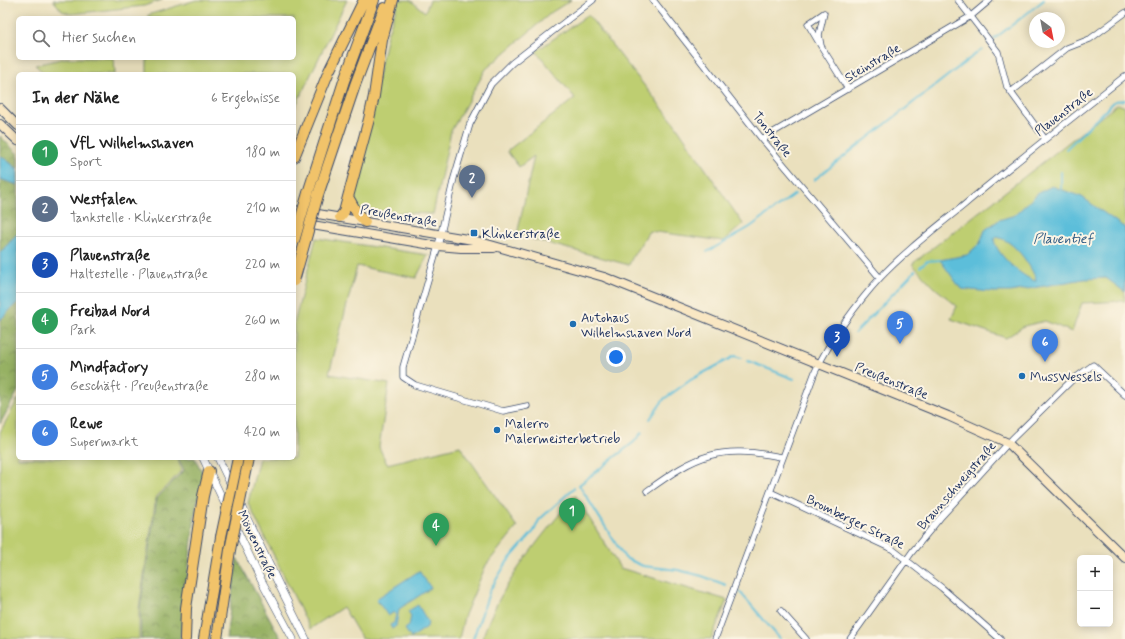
<!DOCTYPE html>
<html lang="de">
<head>
<meta charset="utf-8">
<style>
	:root { --surface:#fff; --page:#f2f2f2; --text:#222; --muted:#767676; --line:#e0e0e0; --accent:#ea580c }
	body { margin:0; font-family:Mynerve,sans-serif; background:var(--page); color:var(--text) }
	.controls { position:absolute; right:12px; bottom:12px; display:grid; overflow:hidden; border-radius:6px; box-shadow:0 2px 10px #0003 }
	.controls button { width:36px; height:36px; display:grid; place-items:center; padding:0; border:0; border-bottom:1px solid var(--line); background:var(--surface); color:var(--text); font:20px sans-serif }
	.compass { position:absolute; left:1029px; top:12px; width:36px; height:36px; border-radius:50%; background:var(--surface); box-shadow:0 2px 10px #0003; rotate:148deg }
	.you { position:absolute; left:616px; top:357px; width:14px; height:14px; margin:-10px; border:3px solid #fff; border-radius:50%; background:#1a73e8; box-shadow:0 0 0 6px #1a73e833 }
	.badge { display:grid; place-items:center; width:26px; height:26px; border-radius:50%; background:var(--accent); color:#fff; font-size:13px; font-weight:700 }
	.pin { position:absolute; translate:-50% -33px; filter:drop-shadow(0 1px 2px #0008) }
	.pin::after { content:''; position:absolute; top:21px; width:14px; height:12px; background:inherit; clip-path:polygon(0 0,100% 0,50% 100%) }
	.list { margin:0; padding:0; list-style:none }
	h2 { display:flex; justify-content:space-between; align-items:center; height:52px; margin:0; padding:0 16px; font-size:17px }
	h2 small { font-size:13px; font-weight:400; color:var(--muted) }
	.list li { display:grid; grid-template-columns:26px 1fr auto; gap:12px; align-items:center; box-sizing:border-box; height:56px; padding:0 16px; border-top:1px solid var(--line) }
	.list b { display:block; font-size:15px; white-space:nowrap }
	.list p { margin:0; font-size:13px; white-space:nowrap; color:var(--muted) }
	.list em { font-size:13px; font-style:normal; color:var(--muted) }
	.icon { flex:none; width:22px; height:22px; fill:none; stroke:currentColor; stroke-width:2; stroke-linecap:round; stroke-linejoin:round }
	.map { position:relative; flex:none; width:1125px; height:639px; overflow:hidden }
	.search { position:absolute; background:var(--surface); box-shadow:0 2px 10px #0003; left:16px; top:16px; width:280px; height:44px; display:flex; align-items:center; gap:10px; box-sizing:border-box; padding:0 14px; border-radius:6px; color:var(--muted); font-size:15px }
	.panel { position:absolute; background:var(--surface); box-shadow:0 2px 10px #0003; left:16px; top:72px; width:280px; height:388px; border-radius:6px }
	.map>svg:first-child { display:block }
	.green { fill:#bece71; stroke:#6c7e68 }
	.forest { fill:url(#forest-crowns); stroke:#587060 }
	.water { fill:#5bbeda; stroke:#3b769c; fill-rule:evenodd }
	.lines { fill:none; stroke-linecap:round; stroke-linejoin:round }
	.stream { stroke:#5bbeda; stroke-width:2 }
	.minor-casing { stroke:#3a4a6c; stroke-width:7 }
	.tertiary-casing { stroke:#3a4a6c; stroke-width:8 }
	.secondary-casing { stroke:#3a4a6c; stroke-width:10 }
	.motorway-casing { stroke:#3a4a6c; stroke-width:12 }
	.minor { stroke:#fff; stroke-width:5.5 }
	.tertiary { stroke:#fff; stroke-width:7 }
	.secondary { stroke:#f9e7c3; stroke-width:8 }
	.motorway { stroke:#f1c36a; stroke-width:10 }
	.motorway-bridge-casing { stroke:#3a4a6c; stroke-width:12; stroke-linecap:butt }
	.motorway-bridge { stroke:#f1c36a; stroke-width:10 }
	.poi-dot { fill:#1f6fb2; stroke:#fcf5e5; stroke-width:1.5 }
	.labels { text-anchor:middle; stroke-width:4; stroke-linejoin:round; paint-order:stroke }
	.street-label { font-size:13px; fill:#1b2f5e; stroke:#fcf5e5 }
	.poi-label { font-size:13px; fill:#1b2f5e; stroke:#fcf5e5; text-anchor:start }
	.water-label { font-size:14px; font-style:italic; fill:#2e5a83; stroke:#fcf5e5 }
</style>
</head>
<body>
<div class="map">
<svg width="1125" height="639" viewBox="0 0 1125 639">
	<defs>
		<pattern id="forest-crowns" width="20" height="18" patternUnits="userSpaceOnUse"><rect width="20" height="18" fill="#96b163"/><path d="M2 6a3 3 0 1 1 6 0M12 15a3 3 0 1 1 6 0" fill="none" stroke="#7a9055"/></pattern>
	</defs>
	<rect width="100%" height="100%" fill="#fcf5e5"/>
	<filter id="ink" filterUnits="userSpaceOnUse"><feTurbulence type="fractalNoise" baseFrequency=".025" numOctaves="2"/><feDisplacementMap in="SourceGraphic" scale="8" xChannelSelector="R" yChannelSelector="G"/><feConvolveMatrix kernelMatrix="1 2 1 2 8 2 1 2 1" color-interpolation-filters="sRGB"/></filter>
	<filter id="wash" filterUnits="userSpaceOnUse"><feTurbulence type="fractalNoise" baseFrequency=".012" numOctaves="4" result="noise"/><feDisplacementMap in="SourceGraphic" scale="16" xChannelSelector="R" yChannelSelector="G"/><feGaussianBlur stdDeviation="0.9" result="paint"/><feColorMatrix in="noise" values="0 0 0 0 0 0 0 0 0 0 0 0 0 0 0 0 0 1.4 0 .05"/><feComposite in="paint" operator="in"/></filter>
	<g filter="url(#wash)">
		<rect width="100%" height="100%" fill="#eae0bd"/>
		<path class="green" d="M53 0H162L144 6 71 14 62 11Z
			M196 0H347L294 109V74H147V58H294V18H148V15Z
			M399 0H410L425 12 430 0H571L552 12 486 69 451 131 433 214 359 211 352 198 387 35Z
			M588 15 675 124 743 224 724 241 649 231 633 256 629 265 517 235 534 156 519 167 507 151 575 98 536 51Z
			M65 58H114L115 74H45L35 65Z
			M1118 104 1125 107V301L1082 303 1072 332 1045 321 1024 326 1006 338 951 319 957 306 934 287 912 264Z
			M316 238 428 255 416 278 357 266 329 374 389 384 379 447 387 464 460 446 517 527 486 565 464 617 459 639H362L343 607 310 629 248 503 259 458H294V324Z
			M18 399V458H177L182 470 156 497 139 608V639H0V432Z
			M575 495 620 568 727 600 711 639H482C500 584 539 540 575 495Z"/>
		<path class="forest" d="M0 136 18 154V169L0 155Z
			M0 179 18 185V233L0 253Z
			M18 302V391L0 424V320Z
			M178 458H195L204 476 196 507 180 639H141L140 608 157 498 184 470Z
			M237 558 281 639H226Z"/>
		<path class="water" d="M0 155 18 169V185L0 179Z
			M1052 186 1082 197 1125 228V292L1106 278 1084 279 1010 292H991L961 289 940 260 967 255 980 243 985 230 999 220 1015 215 1038 193ZM996 237C1014 240 1029 263 1036 279L1035 281C1021 276 997 255 994 240Z
			M18 233V302L0 320V253Z
			M419 571 431 588 399 609 396 626 392 629 390 625 394 623 396 614 394 612 388 616 376 599Z
			M418 605 428 622 427 627 411 638 405 629 409 626 411 616 408 611Z"/>
		<g class="lines">
			<path class="stream" d="M994 39 1044 0
				M1066 149 1115 101 1125 100
				M814 180 982 49
				M1061 189V172
				M707 252 750 227 795 194
				M920 267 927 261 940 260
				M855 333 915 271
				M748 361 794 379
				M650 419 664 399 692 379 735 356 741 358
				M642 432 634 442 579 485 625 558 643 566 678 570 702 576 726 585
				M740 592 780 639
				M473 639 490 590 507 562 534 531 539 520 574 488"/>
		</g>
	</g>
	<g filter="url(#ink)">
		<g class="lines">
			<defs>
				<path id="minor" d="M653 0 762 139 880 278
					M958 0 998 52 1007 87 1045 139
					M821 46 808 24 824 13 819 35 821 46 848 89
					M1011 92 1067 48 1090 39 1125 13
					M762 139 971 16 990 0
					M527 406 503 411 415 385 403 377V367L438 246 454 178 470 124 491 84 512 63 593 0
					M647 491C698 454 718 445 781 457
					M770 492 892 549 942 588 1000 639
					M781 611 806 639
					M715 639 815 372C829 342 857 303 880 278 905 251 936 228 964 205 1017 161 1071 119 1125 76
					M850 639 912 552 940 518 1012 439 1071 381 1093 365 1125 395"/>
				<path id="tertiary" d="M203 458 259 576 293 639
					M218 458 281 589 306 639"/>
				<path id="secondary" d="M0 108 18 126
					M0 124 18 141
					M294 210 473 240 604 277 948 416 1008 443 1125 558
					M294 222 438 246 461 248H494"/>
				<path id="motorway" d="M294 157 329 71 364 0
					M308 193 344 81 374 0
					M318 195 355 85 384 8
					M348 197 357 213 365 222
					M340 217 344 212 348 197 369 119 374 96 382 40 393 0
					M185 639 186 608 203 496 209 471
					M204 639 221 537
					M217 639 230 550"/>
			</defs>
			<use href="#minor" class="minor-casing"/>
			<use href="#tertiary" class="tertiary-casing"/>
			<use href="#secondary" class="secondary-casing"/>
			<use href="#motorway" class="motorway-casing"/>
			<use href="#minor" class="minor"/>
			<use href="#tertiary" class="tertiary"/>
			<use href="#secondary" class="secondary"/>
			<use href="#motorway" class="motorway"/>
			<defs>
				<path id="motorway-bridge" d="M294 241 308 193
					M294 281 318 195
					M221 537 238 458
					M230 550 249 458"/>
			</defs>
			<use href="#motorway-bridge" class="motorway-bridge-casing"/>
			<use href="#motorway-bridge" class="motorway-bridge"/>
		</g>
	</g>
	<g class="poi-dot">
		<rect x="470" y="229" width="8" height="8" rx="2"/>
		<circle cx="573" cy="324" r="4"/>
		<circle cx="1022" cy="376" r="4"/>
		<circle cx="497" cy="430" r="4"/>
	</g>
	<g class="labels">
		<g class="street-label">
			<text transform="translate(872 62) rotate(-31)" y="5">Steinstraße</text>
			<text transform="translate(1063 111) rotate(-38)" y="5">Plauenstraße</text>
			<text transform="translate(773 134) rotate(51)" y="5">Tonstraße</text>
			<text transform="translate(399 215) rotate(10)" y="5">Preußenstraße</text>
			<text transform="translate(892 380) rotate(22)" y="5">Preußenstraße</text>
			<text transform="translate(956 485) rotate(-49)" y="5">Braunschweigstraße</text>
			<text transform="translate(856 521) rotate(26)" y="5">Bromberger Straße</text>
			<text transform="translate(258 544) rotate(64)" y="5">Möwenstraße</text>
		</g>
		<g class="poi-label">
			<text x="482" y="238">Klinkerstraße</text>
			<text x="581" y="322">Autohaus<tspan x="581" dy="15">Wilhelmshaven Nord</tspan></text>
			<text x="1030" y="381">MussWessels</text>
			<text x="505" y="428">Malerro<tspan x="505" dy="15">Malermeisterbetrieb</tspan></text>
		</g>
		<g class="water-label">
			<text x="1063" y="243">Plauentief</text>
		</g>
	</g>
</svg>
<div class="controls">
<button>+</button>
<button>−</button>
</div>
<svg class="compass" viewBox="-18 -18 36 36"><path d="M0-13l5 13h-10z" fill="#e53935"/><path d="M0 13l5-13h-10z" fill="#767676"/></svg>
<div class="you"></div>
<div class="pin badge" style="left:572px;top:531px;background:#2e9e5b">1</div>
<div class="pin badge" style="left:472px;top:198px;background:#5c6f8a">2</div>
<div class="pin badge" style="left:837px;top:357px;background:#1a4fb4">3</div>
<div class="pin badge" style="left:436px;top:546px;background:#2e9e5b">4</div>
<div class="pin badge" style="left:900px;top:344px;background:#3f7fe0">5</div>
<div class="pin badge" style="left:1045px;top:362px;background:#3f7fe0">6</div>
<div class="search"><svg class="icon" aria-label="search" viewBox="0 0 24 24"><circle cx="10" cy="10" r="6"/><path d="M15 15l6 6"/></svg>Hier suchen</div>
<section class="panel">
<h2>In der Nähe<small>6 Ergebnisse</small></h2>
<ul class="list">
<li><span class="badge" style="background:#2e9e5b">1</span><div><b>VfL Wilhelmshaven</b><p>Sport</p></div><em>180 m</em></li>
<li><span class="badge" style="background:#5c6f8a">2</span><div><b>Westfalen</b><p>Tankstelle · Klinkerstraße</p></div><em>210 m</em></li>
<li><span class="badge" style="background:#1a4fb4">3</span><div><b>Plauenstraße</b><p>Haltestelle · Plauenstraße</p></div><em>220 m</em></li>
<li><span class="badge" style="background:#2e9e5b">4</span><div><b>Freibad Nord</b><p>Park</p></div><em>260 m</em></li>
<li><span class="badge" style="background:#3f7fe0">5</span><div><b>Mindfactory</b><p>Geschäft · Preußenstraße</p></div><em>280 m</em></li>
<li><span class="badge" style="background:#3f7fe0">6</span><div><b>Rewe</b><p>Supermarkt</p></div><em>420 m</em></li>
</ul>
</section>
</div>
</body>
</html>
